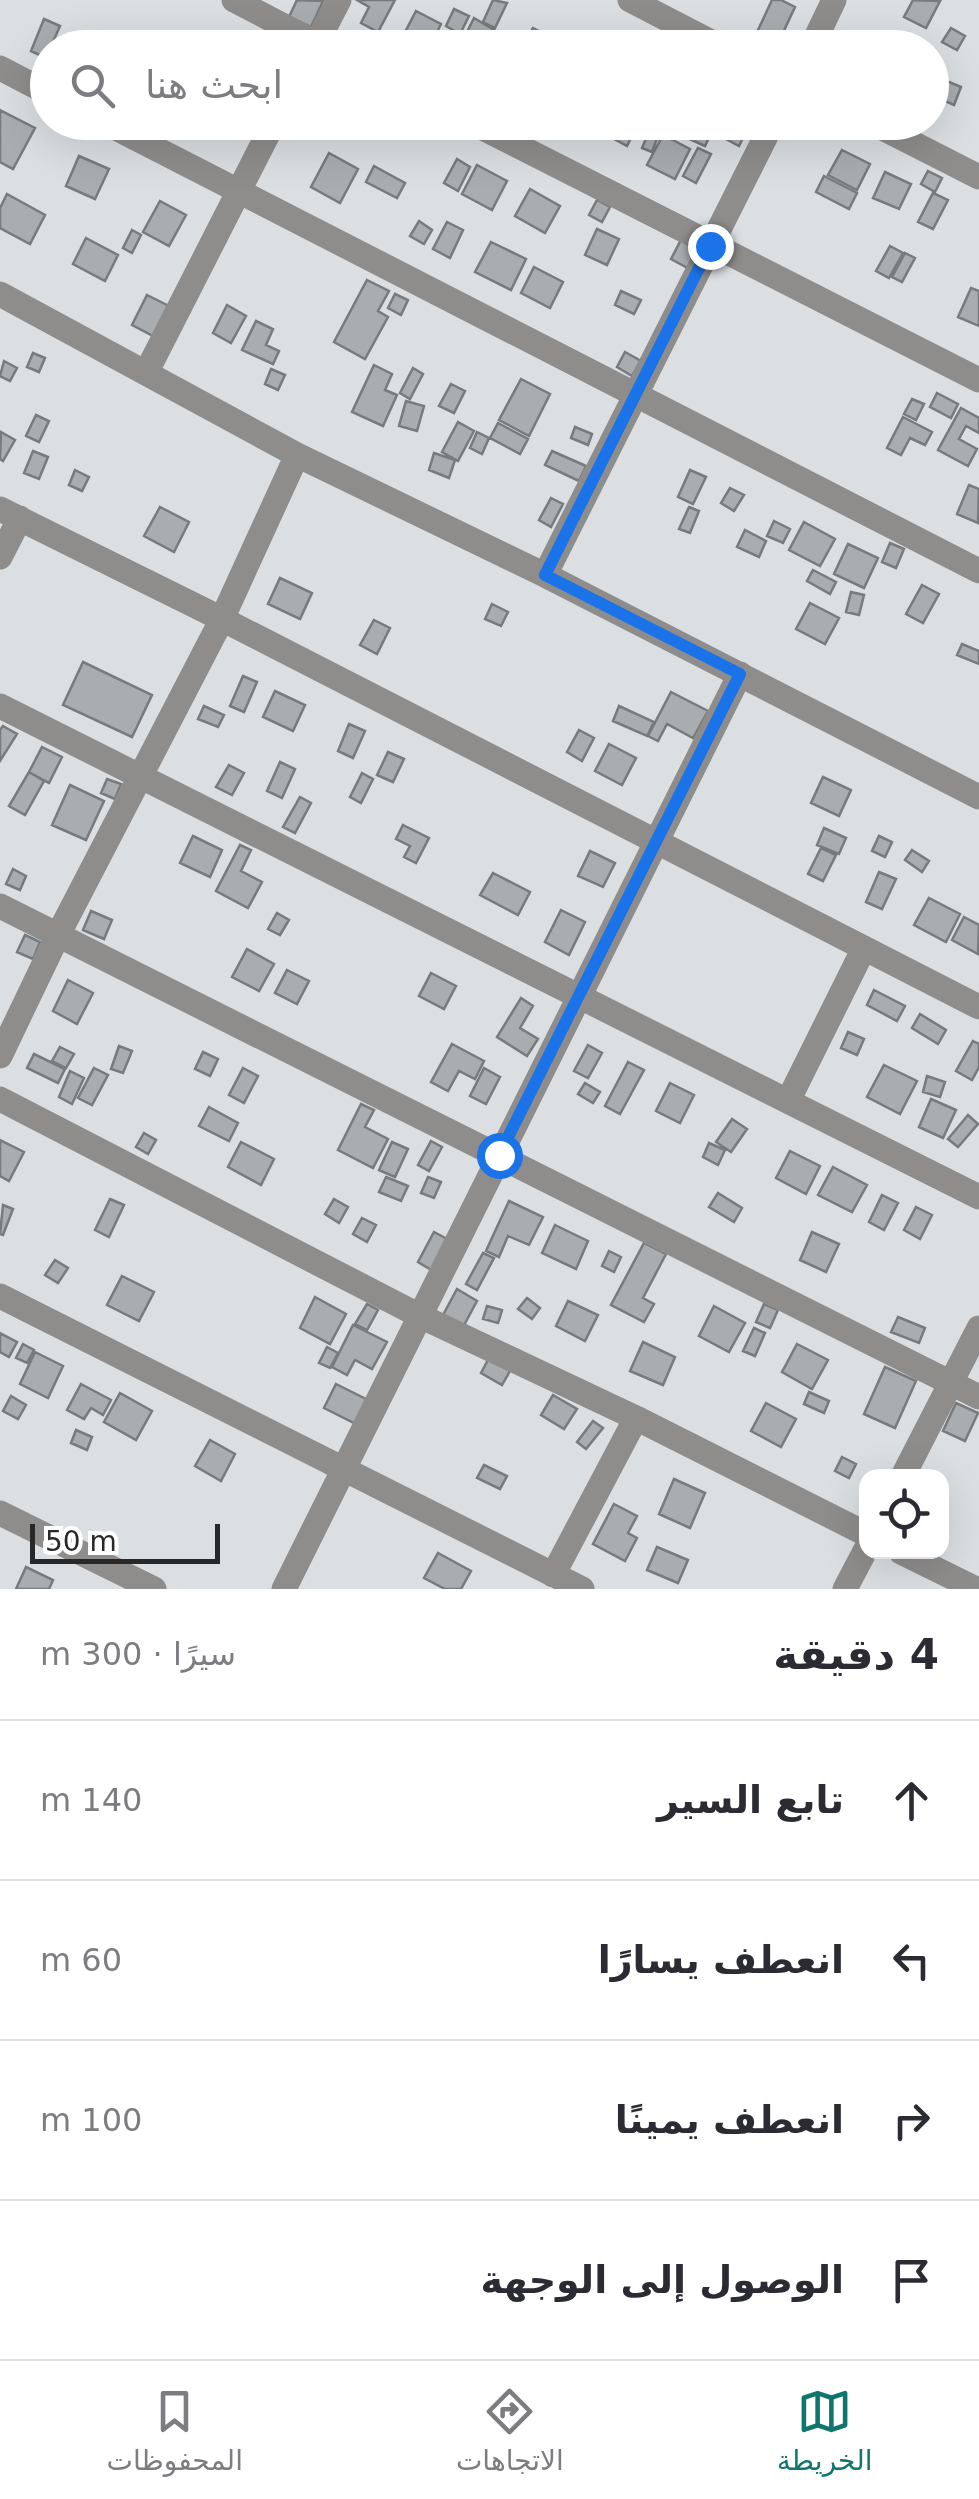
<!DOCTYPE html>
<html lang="ar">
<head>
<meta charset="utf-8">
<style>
	:root { --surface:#fff; --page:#f2f2f3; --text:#2b2b33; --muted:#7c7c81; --line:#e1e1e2; --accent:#0f766e }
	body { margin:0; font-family:"DejaVu Sans",Cairo,sans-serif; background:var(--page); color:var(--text); direction:rtl }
	.controls { position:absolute; right:30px; bottom:30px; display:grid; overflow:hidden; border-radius:20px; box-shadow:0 10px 40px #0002 }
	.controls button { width:90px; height:90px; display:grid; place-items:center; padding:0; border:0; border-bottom:2px solid var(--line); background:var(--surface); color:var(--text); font:50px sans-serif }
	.scale { position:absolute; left:30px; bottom:25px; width:190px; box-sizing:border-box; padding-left:10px; border:5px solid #272829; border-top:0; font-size:28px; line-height:35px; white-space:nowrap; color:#272829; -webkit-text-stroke:8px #fff; paint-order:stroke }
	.stop { position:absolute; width:30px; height:30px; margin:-22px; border:8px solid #1a73e8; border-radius:50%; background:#fff }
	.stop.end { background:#1a73e8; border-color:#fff; box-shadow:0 2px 10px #0008 }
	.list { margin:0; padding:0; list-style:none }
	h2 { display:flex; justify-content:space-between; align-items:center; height:130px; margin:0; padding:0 40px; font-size:42px }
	h2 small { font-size:32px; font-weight:400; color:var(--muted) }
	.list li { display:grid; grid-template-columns:65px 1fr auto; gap:30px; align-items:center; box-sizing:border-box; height:160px; padding:0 40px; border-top:2px solid var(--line) }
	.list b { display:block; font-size:38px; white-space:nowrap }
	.list em { font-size:32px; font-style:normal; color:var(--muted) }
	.icon { flex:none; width:55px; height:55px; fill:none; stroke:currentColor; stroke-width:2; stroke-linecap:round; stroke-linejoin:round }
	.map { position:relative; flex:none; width:979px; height:1589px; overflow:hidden; direction:ltr }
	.search { position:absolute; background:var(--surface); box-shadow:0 10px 40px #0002; left:30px; right:30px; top:30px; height:110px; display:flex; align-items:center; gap:25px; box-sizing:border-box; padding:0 35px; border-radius:55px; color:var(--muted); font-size:38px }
	.sheet { height:770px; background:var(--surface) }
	nav { display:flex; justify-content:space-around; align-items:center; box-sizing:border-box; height:140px; border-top:2px solid var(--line); background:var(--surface); font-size:28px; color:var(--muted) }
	nav a { display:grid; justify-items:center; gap:5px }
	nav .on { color:var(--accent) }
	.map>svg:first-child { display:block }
	.building { fill:#a9adb0; stroke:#787b7e; stroke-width:2.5 }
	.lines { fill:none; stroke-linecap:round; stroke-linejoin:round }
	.minor { stroke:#8f8d8c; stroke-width:25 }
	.route { stroke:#1a73e8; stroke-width:12 }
</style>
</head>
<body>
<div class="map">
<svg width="979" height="1589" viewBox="0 0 979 1589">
	<rect width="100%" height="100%" fill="#dbdfe2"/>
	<path class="building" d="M297 0 323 1 311 27 289 17Z
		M395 0 378 32 361 23 369 7 357 0Z
		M493 0 507 3 495 28 483 22Z
		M772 0H781L795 7 781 37 792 42 789 48H762L752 43Z
		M913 0 940 1 926 28 904 17Z
		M454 9 469 16 460 34 446 26Z
		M416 11 441 24 429 48H421L402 38Z
		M474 18 494 30 486 45 466 34Z
		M44 19 60 26 46 58 31 51Z
		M533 28 545 34 539 48H523Z
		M951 28 965 36 957 50 942 42Z
		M935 76 961 87 954 105 932 95Z
		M0 110 35 128 13 169 0 162Z
		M602 122H639L627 146 598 130Z
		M677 122H709L715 125 705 146 683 136 687 127Z
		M721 122H751L739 146 715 133Z
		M650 129 659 133 652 152 642 148Z
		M663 135 690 149 675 179 647 165Z
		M698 148 711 154 696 183 683 176Z
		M842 150 870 164 857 190 828 175Z
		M329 153 358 169 340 203 311 187Z
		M79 156 109 169 95 199 66 186Z
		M457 159 470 167 458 191 444 183Z
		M477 165 507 181 492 210 462 194Z
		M374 166 405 183 397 198 366 182Z
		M928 171 942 178 935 192 921 184Z
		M885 172 911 184 899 209 873 198Z
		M824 176 857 193 849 209 816 192Z
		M530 189 560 206 545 233 515 216Z
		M933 193 948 200 933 229 918 222Z
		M7 194 45 215 30 244 0 228V208Z
		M597 200 610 207 602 222 589 215Z
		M160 201 186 215 169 246 143 232Z
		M419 221 432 230 424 244 410 236Z
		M447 222 463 230 450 258 433 249Z
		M597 229 619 239 607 265 585 255Z
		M132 230 141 235 132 253 123 248Z
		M683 236 707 248 695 272 671 259Z
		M86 238 118 255 105 281 73 264Z
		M491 242 526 259 511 290 475 272Z
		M890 246 903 253 889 278 876 271Z
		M905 253 915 258 902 282 892 277Z
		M534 267 563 282 550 308 521 293Z
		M367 280 389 291 378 311 388 317 365 359 334 342Z
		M971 288 979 291V326L958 317Z
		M621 291 641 300 634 314 615 305Z
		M395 294 408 300 401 315 388 308Z
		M147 295 171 307 155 337 132 325Z
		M227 305 246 316 231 343 213 333Z
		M256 321 273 329 266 345 279 351 273 364 242 350Z
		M625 352 641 361 632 376 617 367Z
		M33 353 45 358 39 372 27 367Z
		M4 361 17 368 10 381 0 376Z
		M374 365 392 374 385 390 397 395 383 426 352 412Z
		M413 368 423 374 410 399 400 393Z
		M271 369 285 375 278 390 265 384Z
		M521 379 550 394 529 436 499 420Z
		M451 384 465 391 454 413 439 406Z
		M937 393 958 404 951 418 930 407Z
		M912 399 924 404 916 420 904 414Z
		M406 401 424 406 417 431 399 426Z
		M961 408 979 418V433L966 426 959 439 977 449 968 466 938 450Z
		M36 415 49 421 39 442 26 436Z
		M903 417 932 432 925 445 910 438 901 455 887 448Z
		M458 422 474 431 458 461 442 452Z
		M498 423 528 439 520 454 490 438Z
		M575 427 592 434 588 445 571 438Z
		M1 432 15 440 3 461 0 459Z
		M477 432 489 438 482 454 470 448Z
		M33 451 48 457 39 479 24 473Z
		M552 451 586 466 579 481 545 465Z
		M434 453 455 460 449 478 429 470Z
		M75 470 89 477 82 491 69 485Z
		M690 470 706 477 693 504 678 497Z
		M969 485 979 489 978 523 957 514Z
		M730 488 744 495 734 511 721 503Z
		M551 498 563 504 551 527 539 520Z
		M160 507 189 522 174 552 144 536Z
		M689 507 699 511 690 533 679 529Z
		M774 521 790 529 783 543 767 536Z
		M804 522 835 539 820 566 789 550Z
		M745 530 766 541 759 557 737 547Z
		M890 543 904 549 896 568 882 562Z
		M848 544 878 558 864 588 834 574Z
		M813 570 836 582 830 594 807 581Z
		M280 578 312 593 300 619 268 604Z
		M922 585 939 594 923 623 906 614Z
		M851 592 864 595 859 615 846 612Z
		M810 603 839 618 825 644 796 629Z
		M492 604 508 612 501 626 485 619Z
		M374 620 390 628 377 654 360 645Z
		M962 644 979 651V664L957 655Z
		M83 662 152 695 132 737 63 705Z
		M243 676 257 682 244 712 230 706Z
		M275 691 305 705 293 731 263 717Z
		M671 692 708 711 693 738 667 724 658 741 648 736Z
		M204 706 224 715 218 727 198 719Z
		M619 706 654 722 647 736 613 721Z
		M349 724 365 731 353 758 338 751Z
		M3 726 17 734 0 761V730Z
		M579 730 594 738 582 761 567 752Z
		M609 744 636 758 622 785 595 771Z
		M42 747 62 757 49 783 29 772Z
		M388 752 404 759 393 782 377 775Z
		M280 762 295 769 282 798 267 791Z
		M229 765 244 773 232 795 216 787Z
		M29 772 44 781 25 815 9 806Z
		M362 773 373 779 361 803 350 797Z
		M823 777 851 790 839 816 811 803Z
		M107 779 121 784 115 799 101 793Z
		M70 785 104 801 86 840 52 825Z
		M300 797 311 803 295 833 283 827Z
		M403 825 429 838 416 863 404 857 410 846 396 839Z
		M824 828 846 838 839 854 817 845Z
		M193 836 222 850 210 877 180 863Z
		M879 836 892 842 885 857 872 851Z
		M240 845 251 850 241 871 262 882 248 908 216 891Z
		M821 848 836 855 823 881 808 874Z
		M912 850 929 861 922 872 905 860Z
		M590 851 615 863 603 887 578 876Z
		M13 869 26 876 20 890 6 884Z
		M879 872 896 879 882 909 866 902Z
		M493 873 530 892 518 915 480 895Z
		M929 898 960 914 946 942 914 925Z
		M561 910 585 922 569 955 545 942Z
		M91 911 112 920 104 939 83 930Z
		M277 913 289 920 280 935 268 929Z
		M964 917 979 925 978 954 952 940Z
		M25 935 40 942 33 959 17 952Z
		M247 949 274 964 259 991 232 977Z
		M287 970 309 981 297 1004 275 993Z
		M431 973 456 986 444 1009 419 996Z
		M68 980 93 993 77 1024 53 1011Z
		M874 990 905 1006 897 1021 867 1005Z
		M521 998 533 1006 520 1028 538 1039 527 1056 497 1037Z
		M920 1014 946 1030 938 1044 912 1028Z
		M848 1032 864 1039 857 1055 841 1048Z
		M973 1041 979 1044V1067L972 1080 956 1071Z
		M452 1044 484 1061 475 1079 459 1071 448 1091 431 1082Z
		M588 1045 602 1053 588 1078 574 1071Z
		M119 1046 132 1051 123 1073 111 1069Z
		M60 1047 74 1054 66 1068 52 1061Z
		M203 1052 218 1059 210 1076 195 1069Z
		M34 1054 65 1069 58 1083 27 1068Z
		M628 1062 644 1070 620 1114 605 1106Z
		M884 1065 917 1081 900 1114 867 1097Z
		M94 1068 108 1075 92 1105 78 1098Z
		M243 1068 258 1076 244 1103 229 1095Z
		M484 1068 500 1077 486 1104 470 1096Z
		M70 1071 84 1078 72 1104 59 1097Z
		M927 1076 945 1082 940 1097 923 1092Z
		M585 1083 600 1092 593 1103 578 1094Z
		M670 1083 694 1095 680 1123 656 1111Z
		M931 1099 956 1110 943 1138 919 1127Z
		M361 1104 374 1110 365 1127 388 1139 373 1168 338 1150Z
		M209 1107 238 1123 229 1141 199 1126Z
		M968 1115 978 1124 958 1147 948 1139Z
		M732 1119 747 1129 731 1152 716 1142Z
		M144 1133 156 1140 148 1154 136 1147Z
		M0 1140 24 1152 9 1181 0 1176Z
		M431 1141 442 1147 429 1171 418 1165Z
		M241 1142 274 1159 261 1185 228 1167Z
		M392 1142 408 1149 395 1177 379 1170Z
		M709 1143 725 1150 718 1165 703 1157Z
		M790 1151 820 1166 806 1194 776 1178Z
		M833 1167 867 1185 852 1212 818 1195Z
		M386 1177 408 1186 401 1201 379 1192Z
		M428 1177 441 1182 434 1198 421 1193Z
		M718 1193 742 1208 734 1222 709 1207Z
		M882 1195 898 1203 884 1230 869 1222Z
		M110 1199 124 1205 109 1237 95 1230Z
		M334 1199 348 1207 339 1223 325 1214Z
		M509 1201 543 1217 529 1245 508 1236 499 1257 486 1251Z
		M3 1205 13 1209 3 1235 0 1234Z
		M916 1207 932 1215 920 1239 904 1230Z
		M362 1218 376 1225 367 1242 353 1234Z
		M555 1225 588 1241 576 1269 542 1253Z
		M434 1232 449 1240 433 1271 418 1262Z
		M812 1232 839 1244 826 1272 800 1260Z
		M644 1243 666 1254 643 1298 654 1304 644 1322 611 1305Z
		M609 1251 621 1257 614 1272 602 1266Z
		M483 1253 494 1258 477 1290 466 1284Z
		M55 1260 68 1268 58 1283 45 1275Z
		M122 1276 154 1292 139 1321 107 1305Z
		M457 1289 477 1301 463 1327 443 1315Z
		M315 1297 346 1314 330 1344 300 1328Z
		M527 1298 540 1308 532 1319 518 1309Z
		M568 1301 598 1315 585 1341 556 1326Z
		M367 1304 378 1310 367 1330 355 1324Z
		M764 1304 778 1310 770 1328 756 1322Z
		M487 1306 502 1310 498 1323 483 1319Z
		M714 1306 745 1323 729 1352 699 1336Z
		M898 1317 925 1328 919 1343 891 1332Z
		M353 1325 387 1342 372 1369 355 1360 347 1375 332 1367Z
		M754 1328 765 1333 755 1356 743 1351Z
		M0 1333 17 1342 9 1357 0 1352Z
		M643 1342 675 1357 663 1385 630 1371Z
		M23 1344 34 1350 27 1363 16 1358Z
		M797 1344 828 1360 812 1389 782 1372Z
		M327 1347 338 1353 330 1368 319 1363Z
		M35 1352 63 1366 48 1398 20 1384Z
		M489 1358 510 1371 502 1385 481 1373Z
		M885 1367 916 1381 895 1428 864 1414Z
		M81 1384 111 1400 103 1415 91 1408 84 1419 67 1410Z
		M336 1384 368 1400 356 1424 324 1408Z
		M809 1392 829 1401 824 1413 804 1404Z
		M120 1393 152 1411 136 1440 104 1422Z
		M553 1395 577 1409 564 1429 541 1415Z
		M11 1396 26 1405 18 1419 3 1411Z
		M766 1403 796 1419 781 1447 751 1431Z
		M956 1403 978 1413 965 1441 943 1431Z
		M593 1421 603 1428 586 1449 577 1442Z
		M76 1430 92 1437 87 1450 71 1443Z
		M210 1440 235 1454 221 1481 195 1466Z
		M842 1457 856 1464 849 1478 835 1471Z
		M484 1465 507 1476 500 1489 477 1478Z
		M674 1479 705 1493 690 1528 659 1514Z
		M614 1504 637 1516 628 1533 637 1538 625 1561 593 1544Z
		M657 1547 688 1560 678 1583 647 1570Z
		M438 1553 471 1571 461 1589H445L424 1578Z
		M26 1567 53 1580 49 1589H16Z"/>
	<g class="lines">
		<path class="minor" d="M234 0 326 48
			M630 0 723 48
			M314 48 339 0
			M811 48 834 0
			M0 68 48 93
			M104 122 979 571
			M471 122 979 380
			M871 122 979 177
			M0 294 297 455 545 575 979 797
			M146 373 274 122
			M0 509 222 619 979 1007
			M0 557 20 518
			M545 575 773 122
			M0 706 979 1197
			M0 906 979 1397
			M0 1056 58 935 222 619 297 455
			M0 1099 418 1315 636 1418 866 1534
			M788 1101 864 948
			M0 1296 582 1589
			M903 1476 979 1328
			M0 1513 154 1589
			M901 1552 976 1589
			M553 1575 636 1418
			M284 1589 740 674
			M845 1589 866 1549"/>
	</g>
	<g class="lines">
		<path class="route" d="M499 1155 740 674 545 575 710 246"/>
	</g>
</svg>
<div class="controls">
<button><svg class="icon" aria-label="locate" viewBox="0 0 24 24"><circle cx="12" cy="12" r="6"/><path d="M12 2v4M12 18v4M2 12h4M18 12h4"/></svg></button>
</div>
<div class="scale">50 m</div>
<div class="stop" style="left:499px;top:1155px"></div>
<div class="stop end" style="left:710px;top:246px"></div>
<div class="search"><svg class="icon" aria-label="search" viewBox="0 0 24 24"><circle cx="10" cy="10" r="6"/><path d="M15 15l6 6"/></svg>ابحث هنا</div>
</div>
<section class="sheet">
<h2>4 دقيقة<small>سيرًا · 300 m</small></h2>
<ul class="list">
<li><svg class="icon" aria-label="ahead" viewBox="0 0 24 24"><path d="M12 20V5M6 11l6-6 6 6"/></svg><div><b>تابع السير</b></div><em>140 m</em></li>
<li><svg class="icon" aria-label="left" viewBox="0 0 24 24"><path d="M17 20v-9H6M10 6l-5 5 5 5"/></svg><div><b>انعطف يسارًا</b></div><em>60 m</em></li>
<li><svg class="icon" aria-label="right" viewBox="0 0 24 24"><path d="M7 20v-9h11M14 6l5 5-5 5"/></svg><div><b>انعطف يمينًا</b></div><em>100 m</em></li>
<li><svg class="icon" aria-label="arrive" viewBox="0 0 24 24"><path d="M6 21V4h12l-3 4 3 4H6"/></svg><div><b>الوصول إلى الوجهة</b></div></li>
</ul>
</section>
<nav>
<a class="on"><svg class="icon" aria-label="map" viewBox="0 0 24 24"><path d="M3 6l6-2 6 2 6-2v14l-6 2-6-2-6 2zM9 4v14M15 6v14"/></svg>الخريطة</a>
<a><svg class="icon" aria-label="directions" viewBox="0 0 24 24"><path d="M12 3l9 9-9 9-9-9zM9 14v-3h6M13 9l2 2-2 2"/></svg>الاتجاهات</a>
<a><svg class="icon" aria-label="saved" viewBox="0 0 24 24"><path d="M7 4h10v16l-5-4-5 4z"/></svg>المحفوظات</a>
</nav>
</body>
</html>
